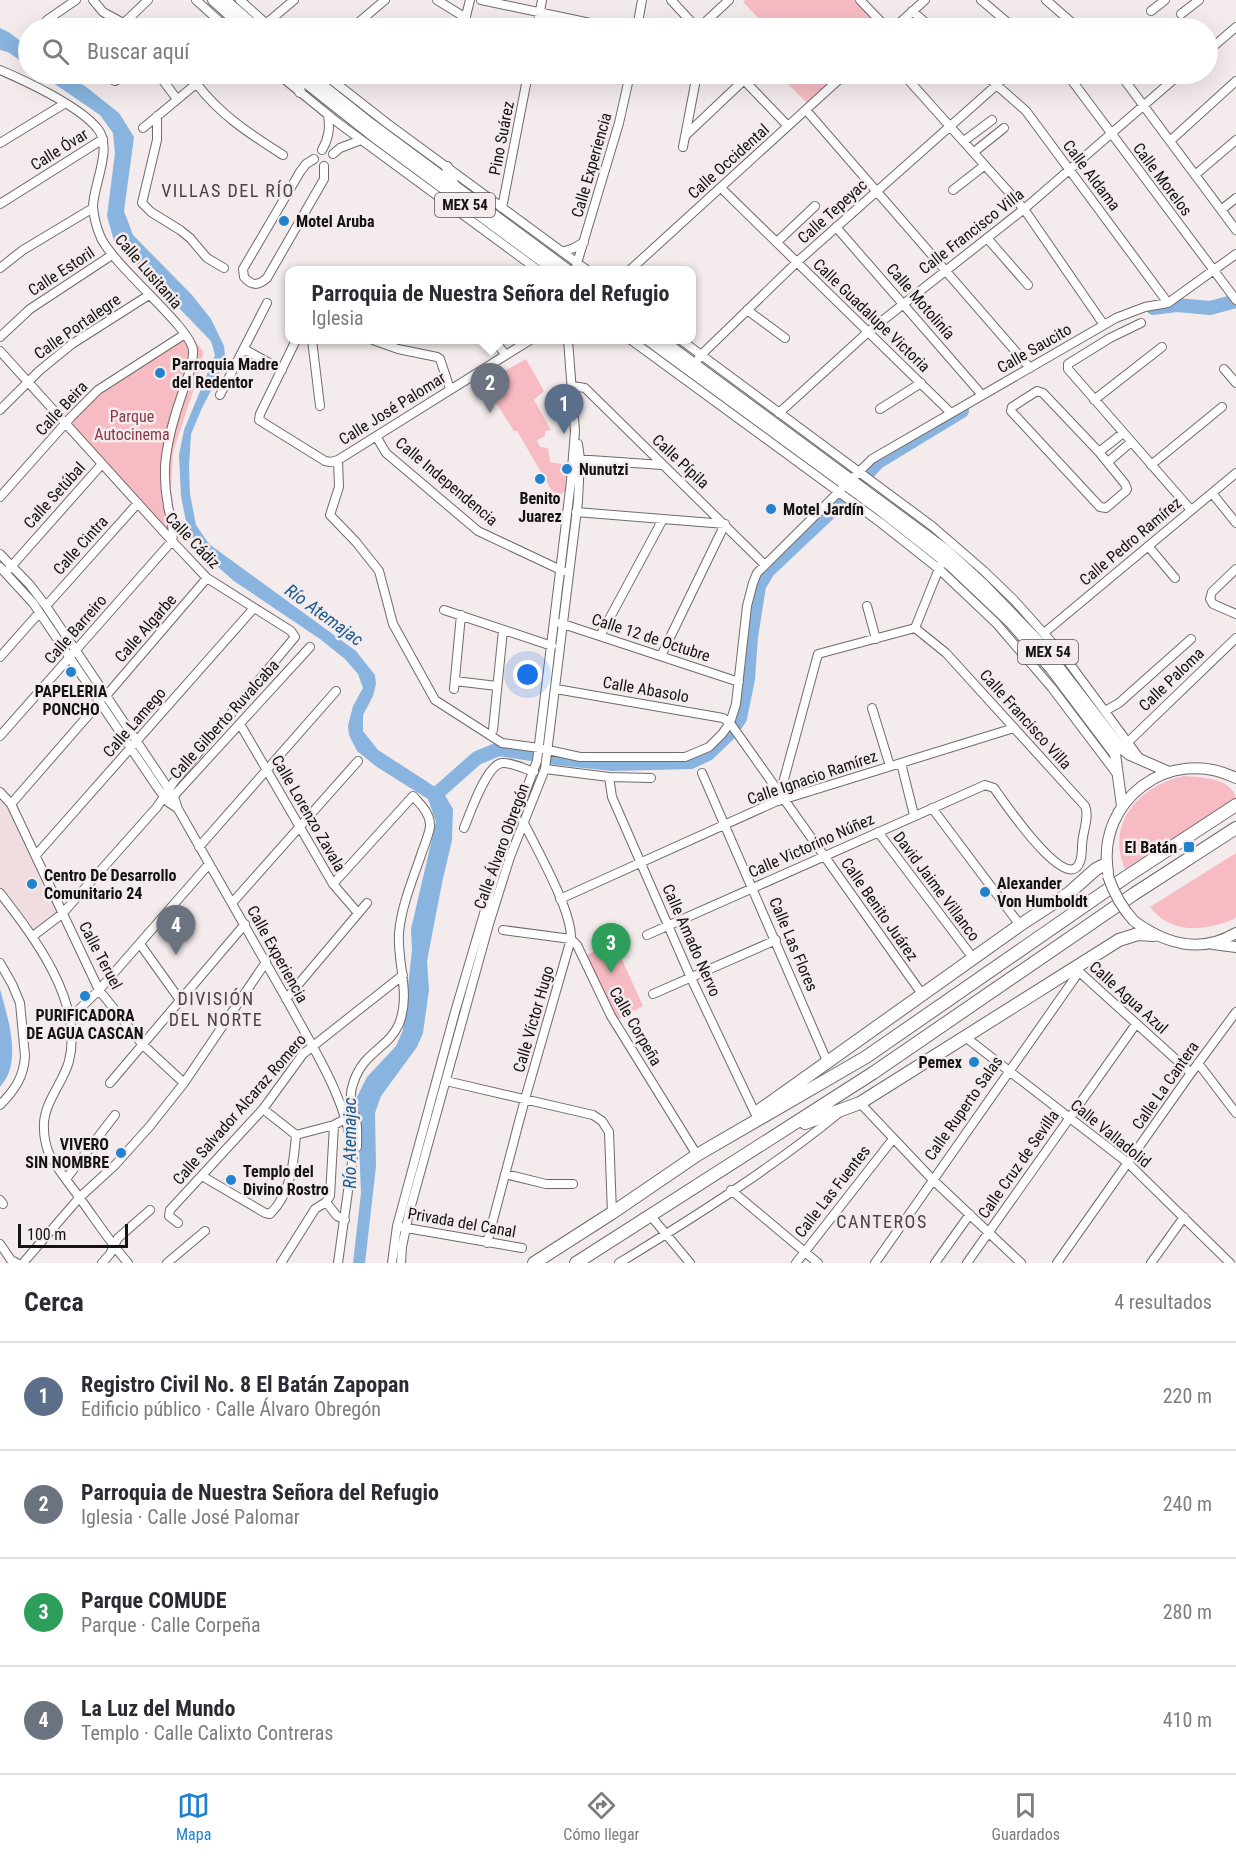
<!DOCTYPE html>
<html lang="es">
<head>
<meta charset="utf-8">
<style>
	:root { --surface:#fff; --page:#f7f7f7; --text:#2b2b33; --muted:#7c7c81; --line:#e1e1e2; --accent:#2182ce }
	body { margin:0; font-family:"Roboto Condensed",sans-serif; background:var(--page); color:var(--text) }
	.scale { position:absolute; left:18px; bottom:15px; width:110px; box-sizing:border-box; padding-left:6px; border:3px solid #151212; border-top:0; font-size:16px; line-height:21px; white-space:nowrap; color:#151212; -webkit-text-stroke:4px #f4ebec; paint-order:stroke }
	.you { position:absolute; left:528px; top:675px; width:21px; height:21px; margin:-15px; border:4px solid #fff; border-radius:50%; background:#1a73e8; box-shadow:0 0 0 9px #1a73e833 }
	.badge { display:grid; place-items:center; width:39px; height:39px; border-radius:50%; background:var(--accent); color:#fff; font-size:20px; font-weight:700 }
	.pin { position:absolute; translate:-50% -50px; filter:drop-shadow(0 2px 3px #0008) }
	.pin::after { content:''; position:absolute; top:32px; width:21px; height:18px; background:inherit; clip-path:polygon(0 0,100% 0,50% 100%) }
	.popup { position:absolute; left:285px; top:266px; width:411px; height:78px; box-sizing:border-box; display:grid; place-content:center; border-radius:12px; background:var(--surface); filter:drop-shadow(0 2px 4px #0005); font-size:20px; white-space:nowrap; color:var(--muted) }
	.popup b { font-size:22px; color:var(--text) }
	.popup::after { content:''; position:absolute; left:50%; top:100%; margin-left:-12px; border:12px solid transparent; border-top-color:var(--surface) }
	.list { margin:0; padding:0; list-style:none }
	h2 { display:flex; justify-content:space-between; align-items:center; height:78px; margin:0; padding:0 24px; font-size:26px }
	h2 small { font-size:20px; font-weight:400; color:var(--muted) }
	.list li { display:grid; grid-template-columns:39px 1fr auto; gap:18px; align-items:center; box-sizing:border-box; height:108px; padding:0 24px; border-top:2px solid var(--line) }
	.list b { display:block; font-size:22px; white-space:nowrap }
	.list p { margin:0; font-size:20px; white-space:nowrap; color:var(--muted) }
	.list em { font-size:20px; font-style:normal; color:var(--muted) }
	.icon { flex:none; width:33px; height:33px; fill:none; stroke:currentColor; stroke-width:2; stroke-linecap:round; stroke-linejoin:round }
	.map { position:relative; flex:none; width:1236px; height:1263px; overflow:hidden }
	.search { position:absolute; background:var(--surface); box-shadow:0 6px 24px #0002; left:18px; right:18px; top:18px; height:66px; display:flex; align-items:center; gap:15px; box-sizing:border-box; padding:0 21px; border-radius:33px; color:var(--muted); font-size:22px }
	.sheet { height:510px; background:var(--surface) }
	nav { display:flex; justify-content:space-around; align-items:center; box-sizing:border-box; height:84px; border-top:2px solid var(--line); background:var(--surface); font-size:16px; color:var(--muted) }
	nav a { display:grid; justify-items:center; gap:3px }
	nav .on { color:var(--accent) }
	.map>svg:first-child { display:block }
	.built { fill:#f0dddf }
	.green { fill:#f7bcc3 }
	.water { fill:#88b4df }
	.lines { fill:none; stroke-linecap:round; stroke-linejoin:round }
	.river { stroke:#88b4df; stroke-width:14 }
	.minor-casing { stroke:#71696a; stroke-width:10 }
	.major-casing { stroke:#71696a; stroke-width:12 }
	.highway-casing { stroke:#71696a; stroke-width:14 }
	.minor { stroke:#fff; stroke-width:8 }
	.major { stroke:#fff; stroke-width:10 }
	.highway { stroke:#fff; stroke-width:12 }
	.major-bridge-casing { stroke:#71696a; stroke-width:12; stroke-linecap:butt }
	.major-bridge { stroke:#fff; stroke-width:10 }
	.poi-dot { fill:#2182ce; stroke:#f4ebec; stroke-width:2 }
	.labels { text-anchor:middle; stroke-width:5; stroke-linejoin:round; paint-order:stroke }
	.shield { fill:#f4ebec; stroke:#585353; stroke-width:1.5 }
	.shield-label { font-size:15px; font-weight:bold; fill:#151212 }
	.street-label { font-size:16px; fill:#151212; stroke:#f4ebec }
	.poi-label { font-size:16px; font-weight:bold; fill:#151212; stroke:#f4ebec; text-anchor:start }
	.park-label { font-size:16px; fill:#883a49; stroke:#f4ebec }
	.neighbourhood-label { font-size:18px; letter-spacing:1.5px; fill:#4b4344; stroke:#f4ebec }
	.water-label { font-size:18px; font-style:italic; fill:#195b90; stroke:#f4ebec }
</style>
</head>
<body>
<div class="map">
<svg width="1236" height="1263" viewBox="0 0 1236 1263">
	<rect width="100%" height="100%" fill="#f4ebec"/>
	<path class="built" d="M0 794 10 806 62 914 34 935 0 888Z"/>
	<path class="green" d="M745 0H854L881 28H768L743 2Z
		M778 74H840L808 104Z
		M187 331 203 351 201 367 173 452 171 489 176 527 172 541 65 423 88 400Z
		M526 359 544 391 534 400 551 430 545 431V436L537 440 540 447 548 448 550 462 566 465 567 490 558 496 552 491 517 431H514L483 383Z
		M1184 776C1200 777 1233 778 1236 799L1125 869C1105 823 1140 785 1184 776Z
		M1236 853V917L1234 919C1205 931 1171 935 1150 907Z
		M614 942 643 1006 617 1020 586 955Z"/>
	<path class="water" d="M0 28 10 33 28 47V66L8 52 0 50Z
		M40 74H63L85 86 119 113 134 137 124 211 133 235 192 295 211 319 224 346 225 356 222 369 202 408 191 434 189 467 190 494 196 525 209 544 356 651 375 675 376 684 373 696 363 715V731L378 750 443 792 453 809 452 840 442 883 427 961 429 990 423 1033 417 1047 381 1096 375 1113 376 1166 365 1263H353L361 1193 357 1097 367 1077 396 1046 403 1030 412 951 411 929 436 822 428 799 377 767 357 751 349 735 348 726 353 706 363 688 358 674 345 659 320 639 234 581 201 552 192 537 187 526 181 496 179 455 184 430 215 355 211 341 114 241 107 216 115 153 113 133 100 115Z
		M0 989C8 1019 23 1062 0 1087Z"/>
	<g class="lines">
		<path class="river" d="M1153 308 1177 305 1210 308 1236 301
			M434 796 477 758 499 749 557 758 612 764 691 762 708 754 730 733 740 718 748 679 751 637 759 586 768 571 841 502 878 462 962 411"/>
		<defs>
			<path id="minor" d="M93 0 103 12 132 28
				M196 0 227 28
				M240 0 271 28
				M437 0 466 18
				M481 0 614 28
				M671 0 697 28
				M860 0 887 28
				M981 0 1014 28
				M1046 0 1078 28
				M912 11 932 28
				M1151 11 1165 0
				M1181 14 1199 0
				M47 20 76 0
				M124 23 148 0
				M261 28 294 0
				M352 28 385 0
				M463 28 470 0
				M537 28 542 0
				M637 28 642 0
				M699 28 729 0
				M894 28 925 0
				M1057 28 1067 18
				M1208 51 1236 27
				M0 70C26 81 79 106 97 128 114 147 93 185 93 207 94 218 97 229 101 238 115 267 191 328 193 350 194 364 186 381 182 394 175 414 169 434 166 456 164 472 165 490 168 506 170 517 175 530 172 541L0 736
				M106 74 115 81 129 74
				M158 74 177 99
				M278 74 337 122 538 270
				M324 74 388 124 587 270
				M738 74 788 126
				M903 74 1024 209 1104 325
				M984 74 1026 111 1168 303
				M1067 74 1236 300
				M1120 74 1236 230
				M196 83C220 115 250 134 283 155
				M806 110 1030 368
				M157 116V140L142 203 151 212 180 230 190 238 207 258 224 268
				M143 128 208 74
				M687 134 744 80
				M964 141 992 120
				M1170 141 1236 81
				M0 143 64 104
				M683 147 697 74
				M322 150C329 138 330 128 328 115
				M974 152 1004 128
				M333 154 340 148 361 140
				M314 159 306 164 300 172 243 269 244 277C252 286 258 286 267 278L324 179V166
				M1195 175 1236 140
				M721 188 951 413
				M953 190 985 165
				M0 204 103 139
				M502 208 528 74
				M1221 210 1236 198
				M836 227 982 395
				M987 238 1028 285
				M777 242 815 206
				M562 252 574 248 584 242
				M0 268 23 250 93 208
				M575 270 619 123 630 74
				M630 270 845 74
				M747 310 785 338
				M1141 323 1110 338 1068 364V369L1191 510
				M0 337 30 309 112 255
				M296 340 260 414 259 420 325 461 330 462 338 460 530 340
				M312 340 320 406
				M373 340 398 349 437 357 440 359 450 389
				M494 340 505 354
				M631 340 881 523 939 569 996 623 1052 688 1117 774
				M681 340 932 526 984 571 1014 600 1064 656 1140 759
				M244 349 282 370
				M0 351 172 541 207 578 291 631 295 637 173 783 157 807 62 914 33 936
				M691 369 701 355 797 262 1009 74
				M1224 369 1236 383
				M573 386 585 388 765 565
				M1037 391 1043 393 1099 452 1125 484 1127 489 1126 491 1106 508 1100 507 1011 411 1012 407Z
				M220 395 267 303
				M1094 400 1162 347
				M880 409 921 383
				M0 410 39 371 72 344 149 295
				M779 413 868 332 1024 209 1180 74
				M376 436 386 453 478 531 563 571
				M1099 452 1123 433
				M576 459 662 465
				M338 460 339 487 330 515 356 542 379 571 393 624 435 700 502 743 539 748 580 757H685L709 747 722 734 730 723 736 704 747 606 753 583 757 573 872 459 1116 318 1145 307 1168 303 1236 254
				M1108 462 1131 442
				M1151 465 1222 407
				M1212 493 1236 523
				M0 497 71 417 98 390 185 334
				M576 512 725 524 661 656
				M1148 546 1175 578
				M0 554 30 585 46 606 174 797 178 809C214 873 251 936 287 1000 313 1048 347 1099 353 1155L338 1263
				M0 567 33 603 157 787 168 802 177 808
				M9 569 102 464
				M1236 569 1212 592 1210 599 1213 604 1236 614
				M46 606 138 503
				M867 606 876 639
				M444 610 552 646
				M560 623 739 682
				M915 628 940 566
				M1044 633 1236 473
				M600 636 663 519
				M0 657 39 613
				M455 681 497 686
				M454 689 461 615
				M556 689 723 718 730 723 922 994
				M105 697 207 578
				M872 708 890 766
				M1105 711 1119 703 1191 639
				M240 724 333 884 358 913
				M493 730 503 630
				M1127 743 1236 638
				M901 763 914 815
				M545 769 609 777 651 778
				M702 773 827 1061
				M609 777 612 797 691 978 755 1113
				M0 792 11 804 99 990 142 1044 184 1083
				M780 794 818 654 915 628
				M170 800 310 647
				M11 804 99 703
				M932 808 1020 925
				M464 828C470 814 486 765 502 763 511 762 525 769 534 772
				M878 832 973 958
				M199 847 336 691
				M36 855 254 608
				M333 884 413 796C421 805 431 814 430 827 428 838 423 848 420 858 412 881 401 908 399 933 397 964 411 993 399 1024 388 1049 363 1051 353 1084 348 1098 353 1107 356 1120 358 1129 357 1138 357 1147
				M0 893C34 937 84 1002 69 1061 63 1084 42 1104 44 1129 44 1136 46 1145 48 1151 55 1167 69 1183 79 1197 95 1219 110 1242 128 1263
				M560 899 775 802 1014 728
				M232 903 358 761
				M503 930 571 939 577 945 611 1016 697 1155
				M647 935 985 785 994 788C1004 802 1082 918 1082 846 1082 833 1090 817 1085 806L946 653 915 628
				M140 944 180 1000
				M0 963 12 984 20 1003 25 1056C24 1077 14 1091 0 1105
				M1075 968 1191 1073
				M653 994 776 940
				M286 999 367 903
				M69 1019 99 990 209 864
				M964 1036 1128 1163 1230 1263
				M1198 1063 1236 1113
				M446 1081 593 1115 602 1121 609 1132 612 1213
				M110 1083 245 924
				M860 1103 932 1179 1021 1263
				M263 1109 296 1135
				M296 1135 334 1125 345 1119
				M505 1174 546 1184H573
				M202 1176 265 1213 270 1214C291 1194 294 1161 296 1135
				M66 1179 115 1115
				M731 1190 818 1263
				M0 1200 3 1204
				M326 1202 337 1216 345 1220
				M650 1215 690 1263
				M178 1223 169 1216 170 1210 263 1109 303 1054 403 975
				M401 1227 522 1248
				M487 1243 525 1099 571 939C572 910 537 850 523 821
				M0 1244 11 1260 17 1263
				M23 1263 79 1198 115 1165 150 1126 184 1083 266 962
				M102 1263 110 1254 118 1238 150 1210
				M167 1263 205 1231
				M281 1263 315 1209 326 1202 330 1196 334 1125
				M392 1263 397 1226 455 1012 501 856 537 761 571 481 575 431 568 340
				M401 1263 402 1247 409 1213 489 924 510 857 545 769 578 501 580 459 578 444
				M619 1263C693 1218 772 1168 839 1113
				M796 1263 893 1139
				M875 1263 1079 972
				M935 1263 970 1214
				M967 1263 1136 1024
				M1057 1263 1191 1073 1236 1012
				M1151 1263 1184 1217"/>
			<path id="major" d="M213 0 244 28
				M225 0 257 28
				M295 74 377 139 554 270
				M308 74 367 121 568 270
				M296 75 300 92
				M447 167 454 186
				M648 340 880 510 951 566 1010 622 1051 669 1115 754 1122 806
				M662 340 946 550 983 584 1041 644 1122 749 1130 755 1169 772
				M1108 872C1096 800 1170 745 1236 778
				M1134 921C1165 944 1201 954 1236 933
				M1213 944 1236 947"/>
			<path id="highway" d="M760 1110 1020 925 1069 893 1096 869 1106 864
				M805 1123 860 1103 1119 940 1138 934 1154 935
				M534 1263 612 1213 697 1155 866 1057 1126 877 1236 805
				M576 1263 873 1073 1134 894 1236 828"/>
		</defs>
		<use href="#minor" class="minor-casing"/>
		<use href="#major" class="major-casing"/>
		<use href="#highway" class="highway-casing"/>
		<use href="#minor" class="minor"/>
		<use href="#major" class="major"/>
		<use href="#highway" class="highway"/>
		<defs>
			<path id="major-bridge" d="M1108 876C1114 894 1121 907 1134 921"/>
		</defs>
		<use href="#major-bridge" class="major-bridge-casing"/>
		<use href="#major-bridge" class="major-bridge"/>
	</g>
	<g class="poi-dot">
		<circle cx="284" cy="221" r="6"/>
		<circle cx="160" cy="373" r="6"/>
		<circle cx="567" cy="469" r="6"/>
		<circle cx="540" cy="479" r="6"/>
		<circle cx="771" cy="509" r="6"/>
		<circle cx="71" cy="672" r="6"/>
		<rect x="1183" y="841" width="12" height="12" rx="3"/>
		<circle cx="32" cy="884" r="6"/>
		<circle cx="985" cy="892" r="6"/>
		<circle cx="85" cy="996" r="6"/>
		<circle cx="974" cy="1062" r="6"/>
		<circle cx="121" cy="1153" r="6"/>
		<circle cx="231" cy="1180" r="6"/>
	</g>
	<g class="labels">
		<g class="shield">
			<rect x="435" y="193" width="60" height="24" rx="4.5"/>
			<rect x="1018" y="640" width="60" height="24" rx="4.5"/>
		</g>
		<g class="shield-label">
			<text x="465" y="210">MEX 54</text>
			<text x="1048" y="657">MEX 54</text>
		</g>
		<g class="street-label">
			<text transform="translate(501 138) rotate(-79)" y="6">Pino Suárez</text>
			<text transform="translate(59 149) rotate(-32)" y="6">Calle Óvar</text>
			<text transform="translate(728 161) rotate(-42)" y="6">Calle Occidental</text>
			<text transform="translate(591 165) rotate(-74)" y="6">Calle Experiencia</text>
			<text transform="translate(1092 175) rotate(53)" y="6">Calle Aldama</text>
			<text transform="translate(1163 179) rotate(53)" y="6">Calle Morelos</text>
			<text transform="translate(832 211) rotate(-42)" y="6">Calle Tepeyac</text>
			<text transform="translate(971 231) rotate(-38)" y="6">Calle Francisco Villa</text>
			<text transform="translate(61 271) rotate(-33)" y="6">Calle Estoril</text>
			<text transform="translate(149 271) rotate(49)" y="6">Calle Lusitania</text>
			<text transform="translate(921 301) rotate(49)" y="6">Calle Motolinía</text>
			<text transform="translate(872 315) rotate(44)" y="6">Calle Guadalupe Victoria</text>
			<text transform="translate(77 326) rotate(-35)" y="6">Calle Portalegre</text>
			<text transform="translate(1034 348) rotate(-30)" y="6">Calle Saucito</text>
			<text transform="translate(61 408) rotate(-47)" y="6">Calle Beira</text>
			<text transform="translate(392 408) rotate(-32)" y="6">Calle José Palomar</text>
			<text transform="translate(681 461) rotate(43)" y="6">Calle Pípila</text>
			<text transform="translate(447 481) rotate(40)" y="6">Calle Independencia</text>
			<text transform="translate(54 495) rotate(-48)" y="6">Calle Setúbal</text>
			<text transform="translate(193 540) rotate(46)" y="6">Calle Cádiz</text>
			<text transform="translate(1130 541) rotate(-40)" y="6">Calle Pedro Ramírez</text>
			<text transform="translate(80 545) rotate(-48)" y="6">Calle Cintra</text>
			<text transform="translate(145 628) rotate(-49)" y="6">Calle Algarbe</text>
			<text transform="translate(75 629) rotate(-49)" y="6">Calle Barreiro</text>
			<text transform="translate(651 637) rotate(18)" y="6">Calle 12 de Octubre</text>
			<text transform="translate(1171 679) rotate(-44)" y="6">Calle Paloma</text>
			<text transform="translate(646 689) rotate(10)" y="6">Calle Abasolo</text>
			<text transform="translate(224 719) rotate(-48)" y="6">Calle Gilberto Ruvalcaba</text>
			<text transform="translate(1026 719) rotate(48)" y="6">Calle Francisco Villa</text>
			<text transform="translate(134 722) rotate(-49)" y="6">Calle Lamego</text>
			<text transform="translate(812 777) rotate(-19)" y="6">Calle Ignacio Ramírez</text>
			<text transform="translate(309 813) rotate(60)" y="6">Calle Lorenzo Zavala</text>
			<text transform="translate(811 845) rotate(-24)" y="6">Calle Victorino Núñez</text>
			<text transform="translate(501 846) rotate(-70)" y="6">Calle Álvaro Obregón</text>
			<text transform="translate(937 886) rotate(53)" y="6">David Jaime Villanco</text>
			<text transform="translate(880 909) rotate(55)" y="6">Calle Benito Juárez</text>
			<text transform="translate(692 940) rotate(66)" y="6">Calle Amado Nervo</text>
			<text transform="translate(794 944) rotate(67)" y="6">Calle Las Flores</text>
			<text transform="translate(278 954) rotate(61)" y="6">Calle Experiencia</text>
			<text transform="translate(101 955) rotate(62)" y="6">Calle Teruel</text>
			<text transform="translate(1129 997) rotate(42)" y="6">Calle Agua Azul</text>
			<text transform="translate(533 1019) rotate(-74)" y="6">Calle Víctor Hugo</text>
			<text transform="translate(636 1026) rotate(60)" y="6">Calle Corpeña</text>
			<text transform="translate(1165 1085) rotate(-55)" y="6">Calle La Cantera</text>
			<text transform="translate(963 1108) rotate(-55)" y="6">Calle Ruperto Salas</text>
			<text transform="translate(239 1109) rotate(-49)" y="6">Calle Salvador Alcaraz Romero</text>
			<text transform="translate(1111 1133) rotate(39)" y="6">Calle Valladolid</text>
			<text transform="translate(1018 1164) rotate(-55)" y="6">Calle Cruz de Sevilla</text>
			<text transform="translate(832 1191) rotate(-52)" y="6">Calle Las Fuentes</text>
			<text transform="translate(462 1222) rotate(10)" y="6">Privada del Canal</text>
		</g>
		<g class="poi-label">
			<text x="296" y="227">Motel Aruba</text>
			<text x="172" y="370">Parroquia Madre<tspan x="172" dy="18">del Redentor</tspan></text>
			<text x="579" y="475">Nunutzi</text>
			<text x="540" y="504" text-anchor="middle">Benito<tspan x="540" dy="18">Juarez</tspan></text>
			<text x="783" y="515">Motel Jardín</text>
			<text x="71" y="697" text-anchor="middle">PAPELERIA<tspan x="71" dy="18">PONCHO</tspan></text>
			<text x="1177" y="853" text-anchor="end">El Batán</text>
			<text x="44" y="881">Centro De Desarrollo<tspan x="44" dy="18">Comunitario 24</tspan></text>
			<text x="997" y="889">Alexander<tspan x="997" dy="18">Von Humboldt</tspan></text>
			<text x="85" y="1021" text-anchor="middle">PURIFICADORA<tspan x="85" dy="18">DE AGUA CASCAN</tspan></text>
			<text x="962" y="1068" text-anchor="end">Pemex</text>
			<text x="109" y="1150" text-anchor="end">VIVERO<tspan x="109" dy="18">SIN NOMBRE</tspan></text>
			<text x="243" y="1177">Templo del<tspan x="243" dy="18">Divino Rostro</tspan></text>
		</g>
		<g class="park-label">
			<text x="132" y="422">Parque<tspan x="132" dy="18">Autocinema</tspan></text>
		</g>
		<g class="neighbourhood-label">
			<text x="228" y="197">VILLAS DEL RÍO</text>
			<text x="216" y="1005">DIVISIÓN<tspan x="216" dy="21">DEL NORTE</tspan></text>
			<text x="882" y="1228">CANTEROS</text>
		</g>
		<g class="water-label">
			<text transform="translate(324 615) rotate(36)" y="6">Río Atemajac</text>
			<text transform="translate(350 1143) rotate(-90)" y="6">Río Atemajac</text>
		</g>
	</g>
</svg>
<div class="scale">100 m</div>
<div class="you"></div>
<div class="pin badge" style="left:564px;top:434px;background:#5c6f8a">1</div>
<div class="pin badge" style="left:490px;top:413px;background:#6b7280">2</div>
<div class="popup"><b>Parroquia de Nuestra Señora del Refugio</b>Iglesia</div>
<div class="pin badge" style="left:611px;top:973px;background:#2e9e5b">3</div>
<div class="pin badge" style="left:176px;top:955px;background:#6b7280">4</div>
<div class="search"><svg class="icon" aria-label="search" viewBox="0 0 24 24"><circle cx="10" cy="10" r="6"/><path d="M15 15l6 6"/></svg>Buscar aquí</div>
</div>
<section class="sheet">
<h2>Cerca<small>4 resultados</small></h2>
<ul class="list">
<li><span class="badge" style="background:#5c6f8a">1</span><div><b>Registro Civil No. 8 El Batán Zapopan</b><p>Edificio público · Calle Álvaro Obregón</p></div><em>220 m</em></li>
<li><span class="badge" style="background:#6b7280">2</span><div><b>Parroquia de Nuestra Señora del Refugio</b><p>Iglesia · Calle José Palomar</p></div><em>240 m</em></li>
<li><span class="badge" style="background:#2e9e5b">3</span><div><b>Parque COMUDE</b><p>Parque · Calle Corpeña</p></div><em>280 m</em></li>
<li><span class="badge" style="background:#6b7280">4</span><div><b>La Luz del Mundo</b><p>Templo · Calle Calixto Contreras</p></div><em>410 m</em></li>
</ul>
</section>
<nav>
<a class="on"><svg class="icon" aria-label="map" viewBox="0 0 24 24"><path d="M3 6l6-2 6 2 6-2v14l-6 2-6-2-6 2zM9 4v14M15 6v14"/></svg>Mapa</a>
<a><svg class="icon" aria-label="directions" viewBox="0 0 24 24"><path d="M12 3l9 9-9 9-9-9zM9 14v-3h6M13 9l2 2-2 2"/></svg>Cómo llegar</a>
<a><svg class="icon" aria-label="saved" viewBox="0 0 24 24"><path d="M7 4h10v16l-5-4-5 4z"/></svg>Guardados</a>
</nav>
</body>
</html>
